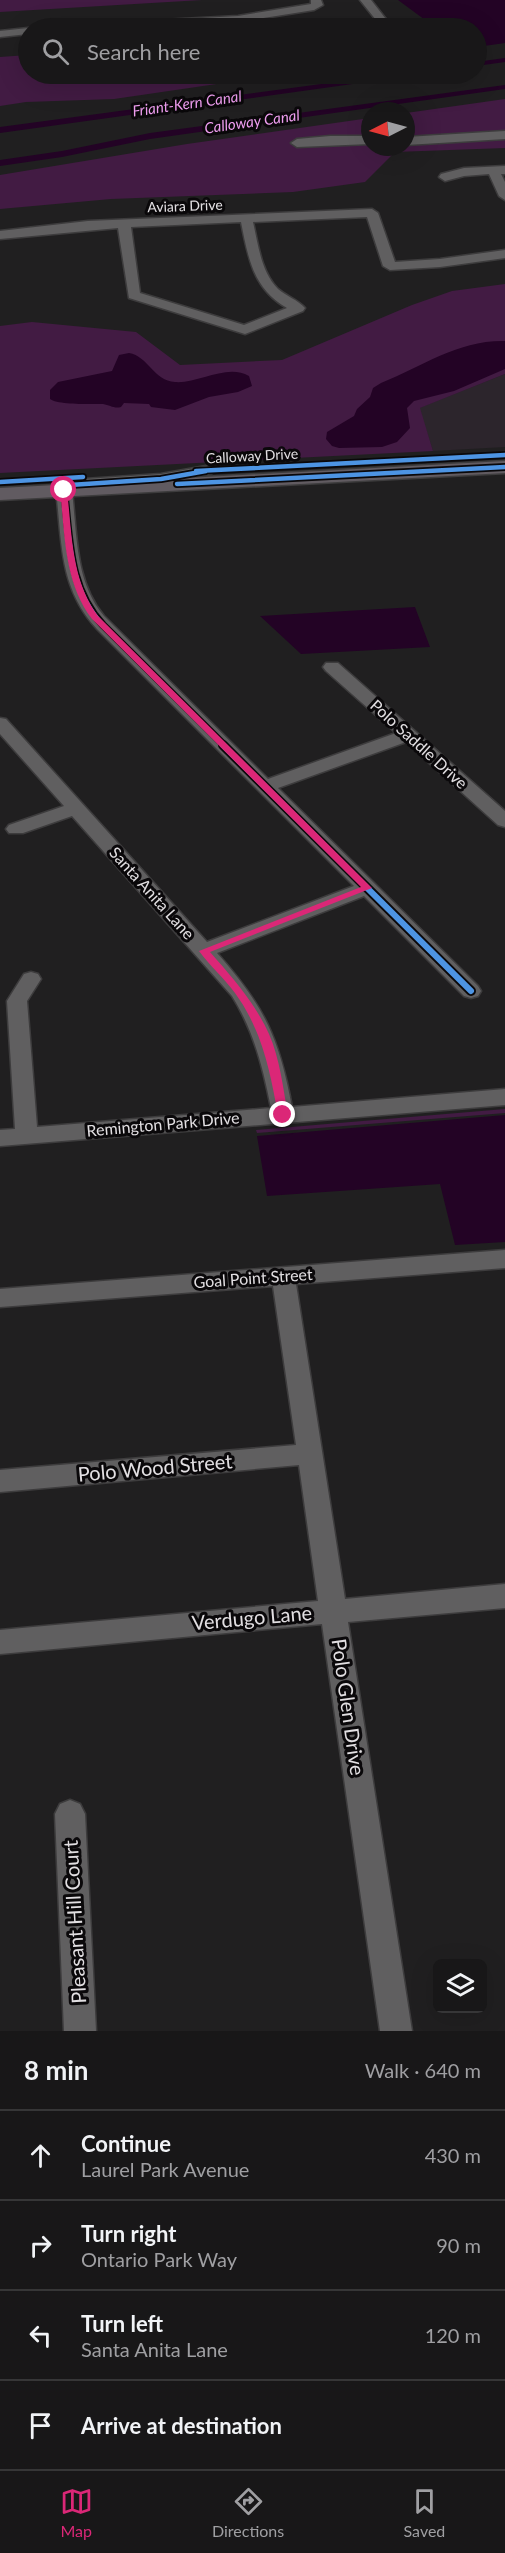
<!DOCTYPE html>
<html lang="en">
<head>
<meta charset="utf-8">
<style>
	:root { --surface:#181718; --page:#212021; --text:#f1f3f6; --muted:#9f9fa2; --line:#363637; --accent:#db2777 }
	body { margin:0; font-family:Lato,sans-serif; background:var(--page); color:var(--text) }
	.controls { position:absolute; right:18px; bottom:18px; display:grid; overflow:hidden; border-radius:9px; box-shadow:0 6px 24px #0002 }
	.controls button { width:54px; height:54px; display:grid; place-items:center; padding:0; border:0; border-bottom:2px solid var(--line); background:var(--surface); color:var(--text); font:30px sans-serif }
	.compass { position:absolute; left:361px; top:102px; width:54px; height:54px; border-radius:50%; background:var(--surface); box-shadow:0 6px 24px #0002; rotate:264deg }
	.stop { position:absolute; width:18px; height:18px; margin:-14px; border:4px solid #db2777; border-radius:50%; background:#fff }
	.stop.end { background:#db2777; border-color:#fff; box-shadow:0 2px 6px #0008 }
	.list { margin:0; padding:0; list-style:none }
	h2 { display:flex; justify-content:space-between; align-items:center; height:78px; margin:0; padding:0 24px; font-size:26px }
	h2 small { font-size:20px; font-weight:400; color:var(--muted) }
	.list li { display:grid; grid-template-columns:39px 1fr auto; gap:18px; align-items:center; box-sizing:border-box; height:90px; padding:0 24px; border-top:2px solid var(--line) }
	.list b { display:block; font-size:22px; white-space:nowrap }
	.list p { margin:0; font-size:20px; white-space:nowrap; color:var(--muted) }
	.list em { font-size:20px; font-style:normal; color:var(--muted) }
	.icon { flex:none; width:33px; height:33px; fill:none; stroke:currentColor; stroke-width:2; stroke-linecap:round; stroke-linejoin:round }
	.map { position:relative; flex:none; width:505px; height:2031px; overflow:hidden }
	.search { position:absolute; background:var(--surface); box-shadow:0 6px 24px #0002; left:18px; right:18px; top:18px; height:66px; display:flex; align-items:center; gap:15px; box-sizing:border-box; padding:0 21px; border-radius:33px; color:var(--muted); font-size:22px }
	.sheet { height:438px; background:var(--surface) }
	nav { display:flex; justify-content:space-around; align-items:center; box-sizing:border-box; height:84px; border-top:2px solid var(--line); background:var(--surface); font-size:16px; color:var(--muted) }
	nav a { display:grid; justify-items:center; gap:3px }
	nav .on { color:var(--accent) }
	.map>svg:first-child { display:block }
	.built { fill:#2c252c }
	.green { fill:#421b43 }
	.water { fill:#230325 }
	.lines { fill:none; stroke-linecap:round; stroke-linejoin:round }
	.canal { fill:#230325; fill-rule:evenodd }
	.minor-casing { stroke:#3d3c3d; stroke-width:3 }
	.major-casing { stroke:#3d3c3d; stroke-width:3 }
	.minor { fill:#605f60; fill-rule:evenodd }
	.major { fill:#615b61; fill-rule:evenodd }
	.cycleway-far1-casing { stroke:#0a080a; stroke-width:8 }
	.cycleway-casing { stroke:#0a080a; stroke-width:10 }
	.cycleway-far1 { stroke:#4d94e3; stroke-width:4.5 }
	.cycleway { stroke:#4d94e3; stroke-width:6 }
	.route { fill:#db2777 }
	.labels { text-anchor:middle; stroke-width:6; stroke-linejoin:round; paint-order:stroke }
	.far-street-label { font-size:14px; fill:#e2dfe2; stroke:#0a080a }
	.far-water-label { font-size:15px; font-style:italic; fill:#ee9def; stroke:#0a080a }
	.street-label { font-size:16px; fill:#e2dfe2; stroke:#0a080a }
	.near-street-label { font-size:20px; fill:#e2dfe2; stroke:#0a080a }
</style>
</head>
<body>
<div class="map">
<svg width="505" height="2031" viewBox="0 0 505 2031">
	<rect width="100%" height="100%" fill="#201f20"/>
	<path class="built" d="M505 374V447L433 451 419 408Z"/>
	<path class="green" d="M0 0H202L0 12Z
		M28 55V74H286L114 99 26 102 0 106V57Z
		M505 99V148L395 152 365 182 293 192 111 199 0 209V175L187 144 370 118V147H406V113Z
		M505 284V374L420 408 433 451 0 473V326L32 322 136 332 180 365 282 360 412 305 452 291Z
		M505 1109V1113L257 1133 256 1130Z"/>
	<path class="water" d="M398 0H505V43L477 47 476 28H436Z
		M505 341V369L454 391 414 401 407 408 410 428 397 442 382 447 339 448 332 446 326 439 327 432 354 416 357 409 370 397 373 388 381 383C423 366 458 340 505 341Z
		M129 353C148 356 154 381 175 382 198 384 227 363 249 376L252 386 238 392 209 397 175 410 151 407 149 404 124 403 121 407C114 409 110 405 103 404 91 404 58 405 50 399V390L58 382 112 371 119 355Z
		M415 607 430 647 301 654 260 616Z
		M505 1115V1242L455 1245 440 1184 267 1196 257 1136Z"/>
	<g class="lines">
		<path class="canal" d="M505 58V62L476 66V62Z
			M396 74H414L410 76 0 133V127Z
			M505 85V89L150 139 62 157 0 166V160L62 151 150 133Z"/>
		<defs>
			<path id="minor" d="M311 0H321L323 5 314 10 238 22 122 28H66L71 25 238 16 311 4Z
				M360 0H371L389 23 388 25H380Z
				M28 28H31H28V34L0 37V31Z
				M505 131V139L406 145V137Z
				M330 136H370V144L297 147 291 143 297 139Z
				M505 166V174H501L505 182V200L499 196 489 174 464 176 445 181 439 177 441 174 464 168Z
				M372 209 378 213 395 262 440 259 505 250V258L440 267 390 270 383 266 367 217 253 222C258 244 261 272 278 289 286 296 298 300 305 308L303 311 245 334 129 298 118 228 0 239V231L88 221ZM241 222C248 257 253 289 287 308L244 325 140 293 131 227Z
				M206 466 211 468 214 471 211 474 161 484 72 491C77 534 75 582 104 616L268 779 396 733 326 671 323 667 326 663H338L505 811V827L498 825 406 742 278 788 478 986 481 991 478 996 471 998 464 996 364 896 217 953C264 1006 279 1037 292 1107L505 1089V1105L0 1146V1130L15 1129 7 1001 24 974 31 972 38 974 41 979 27 1001 37 1127 271 1108C263 1068 254 1031 232 996L72 816 23 833H9L6 829 9 825 64 806 0 734V718L6 719 207 942 354 886 97 629C59 588 62 542 56 490L65 482 70 480 161 474Z
				M505 1250V1268L296 1284 345 1599 505 1584V1608L348 1622 412 2031H380L322 1624 0 1654V1630L318 1601 299 1465 0 1492V1470L296 1445 273 1286 0 1307V1289Z
				M70 1800 80 1804 85 1814 96 2031H64L55 1814 60 1804Z"/>
			<path id="major" d="M505 461V473L0 500V488Z"/>
		</defs>
		<use href="#minor" class="minor-casing"/>
		<use href="#major" class="major-casing"/>
		<use href="#minor" class="minor"/>
		<use href="#major" class="major"/>
		<defs>
			<path id="cycleway-far1" d="M196 471 505 455
				M206 471 161 479 70 485 64 490C70 538 68 588 103 625L225 746
				M0 482 83 477
				M177 484 505 467"/>
			<path id="cycleway" d="M223 745 471 991"/>
		</defs>
		<use href="#cycleway-far1" class="cycleway-far1-casing"/>
		<use href="#cycleway" class="cycleway-casing"/>
		<use href="#cycleway-far1" class="cycleway-far1"/>
		<use href="#cycleway" class="cycleway"/>
	</g>
	<path class="route" d="M64 488 67 490C72 533 71 580 98 616L372 888 210 952C232 977 255 1003 269 1034 280 1059 283 1088 288 1115L287 1117 283 1118 278 1115C270 1071 262 1030 235 993 224 978 210 966 199 951L361 887 92 619C64 582 65 535 60 490Z"/>
	<g class="labels">
		<g class="far-street-label">
			<text transform="translate(185 206) rotate(-2)" y="5">Aviara Drive</text>
			<text transform="translate(252 456) rotate(-3)" y="5">Calloway Drive</text>
		</g>
		<g class="far-water-label">
			<text transform="translate(187 104) rotate(-8)" y="5">Friant-Kern Canal</text>
			<text transform="translate(252 122) rotate(-8)" y="5">Calloway Canal</text>
		</g>
		<g class="street-label">
			<text transform="translate(419 744) rotate(42)" y="6">Polo Saddle Drive</text>
			<text transform="translate(152 893) rotate(48)" y="6">Santa Anita Lane</text>
			<text transform="translate(163 1124) rotate(-5)" y="6">Remington Park Drive</text>
			<text transform="translate(253 1278) rotate(-4)" y="6">Goal Point Street</text>
		</g>
		<g class="near-street-label">
			<text transform="translate(155 1468) rotate(-5)" y="7">Polo Wood Street</text>
			<text transform="translate(252 1618) rotate(-5)" y="7">Verdugo Lane</text>
			<text transform="translate(348 1707) rotate(82)" y="7">Polo Glen Drive</text>
			<text transform="translate(75 1922) rotate(-93)" y="7">Pleasant Hill Court</text>
		</g>
	</g>
</svg>
<div class="controls">
<button><svg class="icon" aria-label="layers" viewBox="0 0 24 24"><path d="M12 4l9 5-9 5-9-5zM3 14l9 5 9-5"/></svg></button>
</div>
<svg class="compass" viewBox="-18 -18 36 36"><path d="M0-13l5 13h-10z" fill="#e53935"/><path d="M0 13l5-13h-10z" fill="#9f9fa2"/></svg>
<div class="stop" style="left:64px;top:490px"></div>
<div class="stop end" style="left:283px;top:1115px"></div>
<div class="search"><svg class="icon" aria-label="search" viewBox="0 0 24 24"><circle cx="10" cy="10" r="6"/><path d="M15 15l6 6"/></svg>Search here</div>
</div>
<section class="sheet">
<h2>8 min<small>Walk · 640 m</small></h2>
<ul class="list">
<li><svg class="icon" aria-label="ahead" viewBox="0 0 24 24"><path d="M12 20V5M6 11l6-6 6 6"/></svg><div><b>Continue</b><p>Laurel Park Avenue</p></div><em>430 m</em></li>
<li><svg class="icon" aria-label="right" viewBox="0 0 24 24"><path d="M7 20v-9h11M14 6l5 5-5 5"/></svg><div><b>Turn right</b><p>Ontario Park Way</p></div><em>90 m</em></li>
<li><svg class="icon" aria-label="left" viewBox="0 0 24 24"><path d="M17 20v-9H6M10 6l-5 5 5 5"/></svg><div><b>Turn left</b><p>Santa Anita Lane</p></div><em>120 m</em></li>
<li><svg class="icon" aria-label="arrive" viewBox="0 0 24 24"><path d="M6 21V4h12l-3 4 3 4H6"/></svg><div><b>Arrive at destination</b></div></li>
</ul>
</section>
<nav>
<a class="on"><svg class="icon" aria-label="map" viewBox="0 0 24 24"><path d="M3 6l6-2 6 2 6-2v14l-6 2-6-2-6 2zM9 4v14M15 6v14"/></svg>Map</a>
<a><svg class="icon" aria-label="directions" viewBox="0 0 24 24"><path d="M12 3l9 9-9 9-9-9zM9 14v-3h6M13 9l2 2-2 2"/></svg>Directions</a>
<a><svg class="icon" aria-label="saved" viewBox="0 0 24 24"><path d="M7 4h10v16l-5-4-5 4z"/></svg>Saved</a>
</nav>
</body>
</html>
